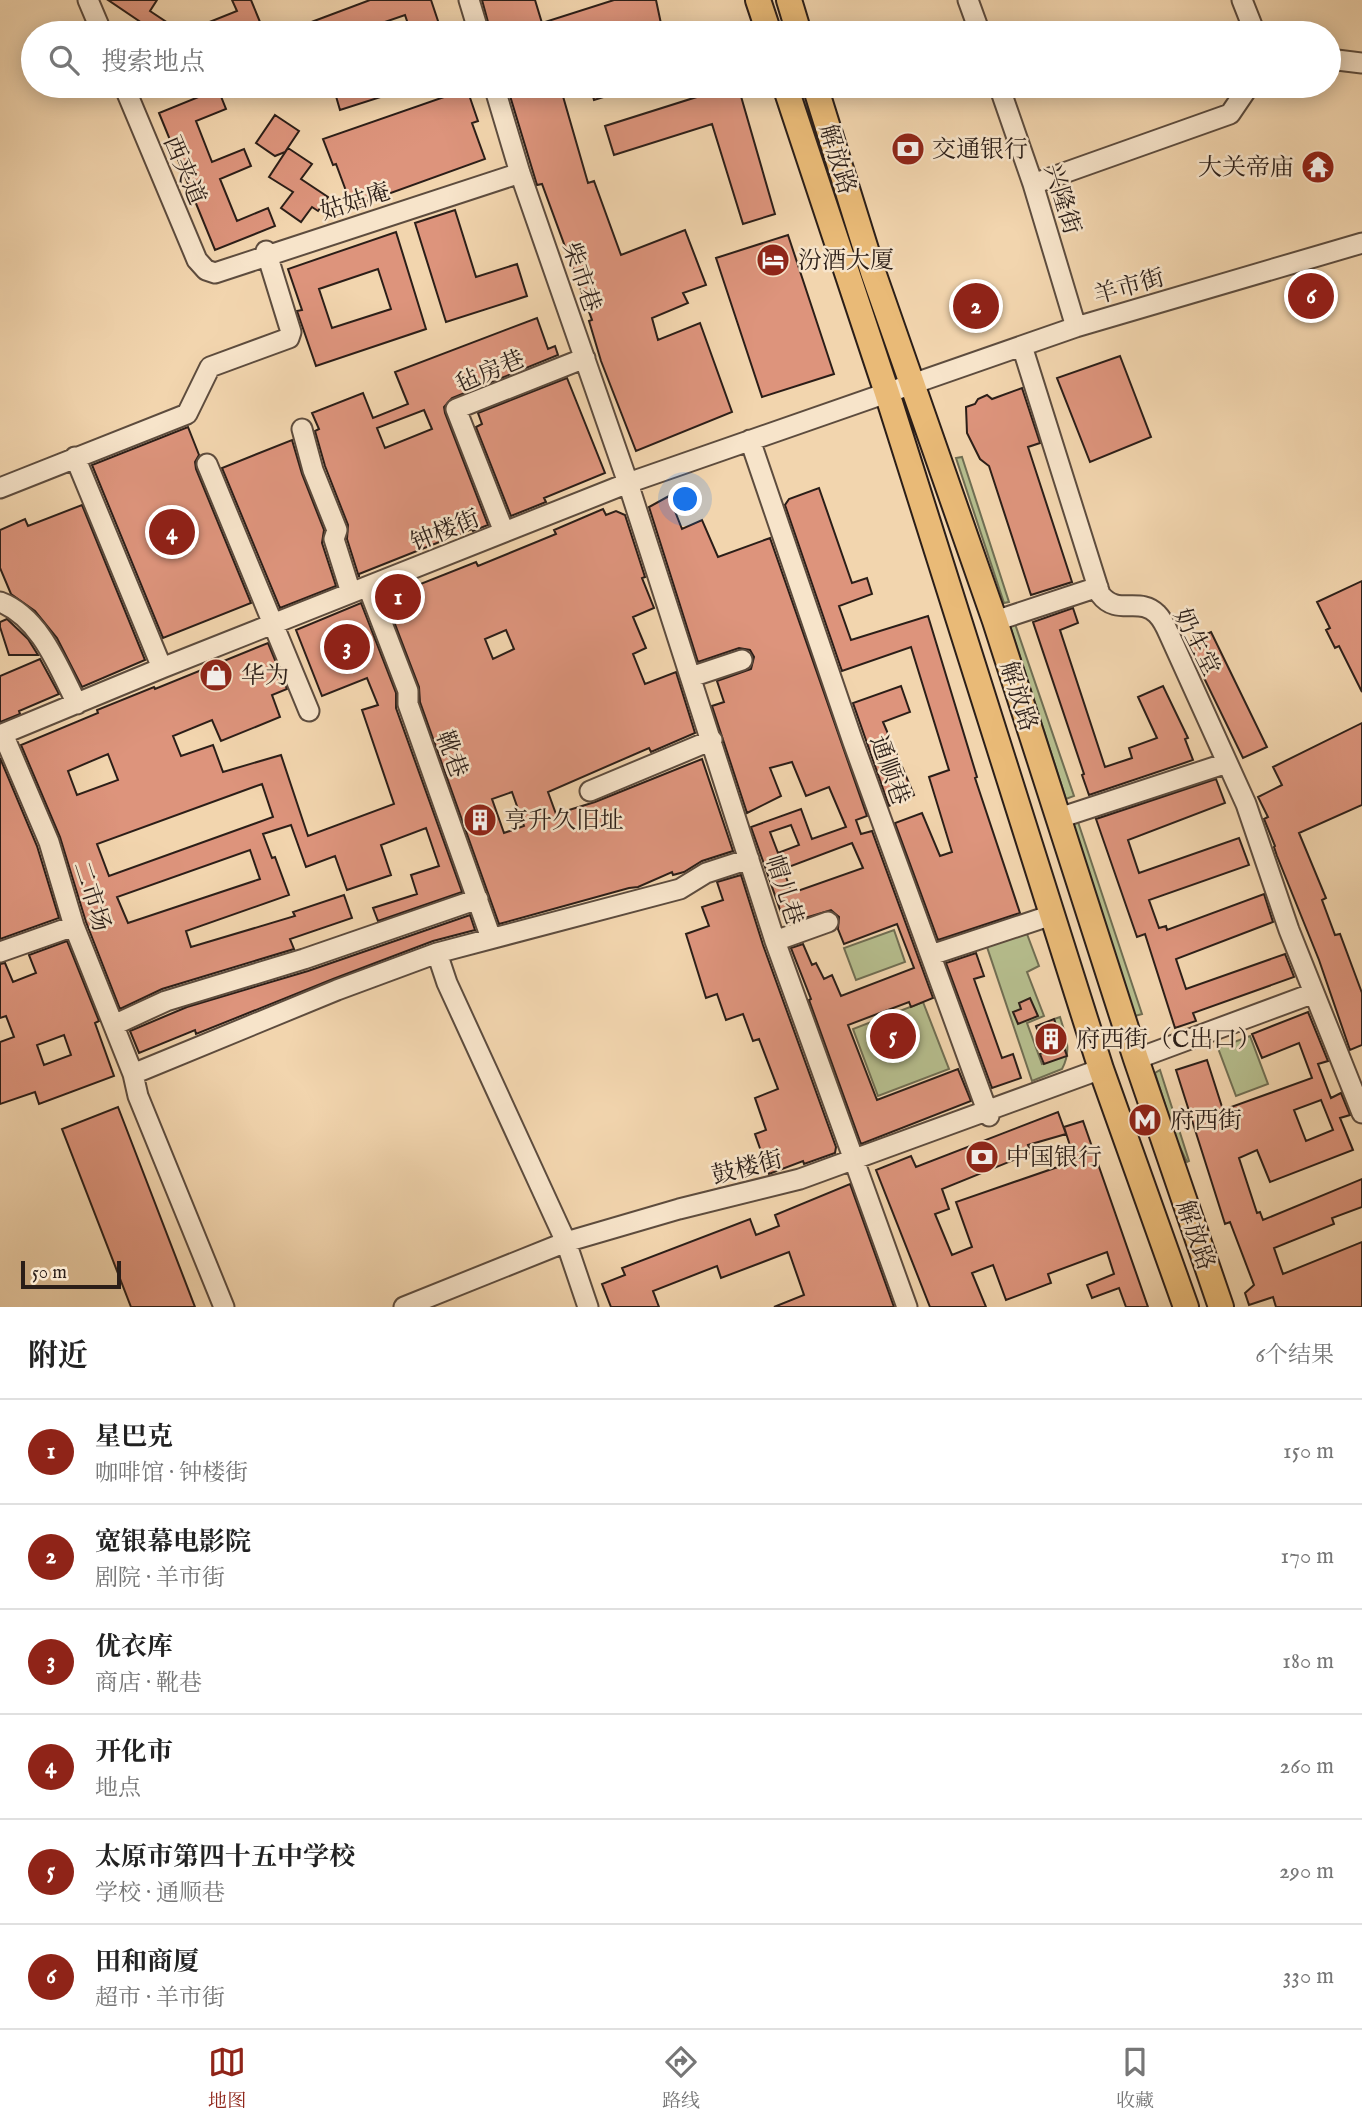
<!DOCTYPE html>
<html lang="zh">
<head>
<meta charset="utf-8">
<style>
	:root { --surface:#fff; --page:#f6f6f6; --text:#222; --muted:#767676; --line:#e0e0e0; --accent:#8f2418 }
	body { margin:0; font-family:"IM FELL English","Noto Serif SC",serif; background:var(--page); color:var(--text) }
	.scale { position:absolute; left:21px; bottom:18px; width:100px; box-sizing:border-box; padding-left:7px; border:4px solid #2b1e18; border-top:0; font-size:19px; line-height:24px; white-space:nowrap; color:#2b1e18; -webkit-text-stroke:5px #f7e4ca; paint-order:stroke }
	.you { position:absolute; left:686px; top:500px; width:24px; height:24px; margin:-18px; border:5px solid #fff; border-radius:50%; background:#1a73e8; box-shadow:0 0 0 10px #1a73e833 }
	.badge { display:grid; place-items:center; width:46px; height:46px; border-radius:50%; background:var(--accent); color:#fff; font-size:23px; font-weight:700 }
	.pin { position:absolute; translate:-50% -50%; border:4px solid #fff; box-shadow:0 2px 7px #0006 }
	.list { margin:0; padding:0; list-style:none }
	h2 { display:flex; justify-content:space-between; align-items:center; height:91px; margin:0; padding:0 28px; font-size:30px }
	h2 small { font-size:23px; font-weight:400; color:var(--muted) }
	.list li { display:grid; grid-template-columns:46px 1fr auto; gap:21px; align-items:center; box-sizing:border-box; height:105px; padding:0 28px; border-top:2px solid var(--line) }
	.list b { display:block; font-size:26px; white-space:nowrap }
	.list p { margin:0; font-size:23px; white-space:nowrap; color:var(--muted) }
	.list em { font-size:23px; font-style:normal; color:var(--muted) }
	.icon { flex:none; width:38px; height:38px; fill:none; stroke:currentColor; stroke-width:2; stroke-linecap:round; stroke-linejoin:round }
	.map { position:relative; flex:none; width:1362px; height:1307px; overflow:hidden }
	.search { position:absolute; background:var(--surface); box-shadow:0 4px 18px #0003; left:21px; right:21px; top:21px; height:77px; display:flex; align-items:center; gap:18px; box-sizing:border-box; padding:0 24px; border-radius:38px; color:var(--muted); font-size:26px }
	.sheet { height:721px; background:var(--surface) }
	nav { display:flex; justify-content:space-around; align-items:center; box-sizing:border-box; height:98px; border-top:2px solid var(--line); background:var(--surface); font-size:19px; color:var(--muted) }
	nav a { display:grid; justify-items:center; gap:4px }
	nav .on { color:var(--accent) }
	.map>svg:first-child { display:block }
	.green { fill:#b6be8e; stroke:#706e53; stroke-width:2 }
	.building { fill:#dd947c; stroke:#2b1e18; stroke-width:2; fill-rule:evenodd }
	.lines { fill:none; stroke-linecap:round; stroke-linejoin:round }
	.minor-casing { stroke:#5d4c3e; stroke-width:23 }
	.major-casing { stroke:#2b1e18; stroke-width:28 }
	.minor { stroke:#f7e4ca; stroke-width:19 }
	.major { stroke:#e9ba77; stroke-width:24 }
	.labels { text-anchor:middle; stroke-width:5; stroke-linejoin:round; paint-order:stroke }
	.poi-label { font-size:24px; fill:#2b1e18; stroke:#f7e4ca; text-anchor:start }
	.street-label { font-size:24px; fill:#2b1e18; stroke:#f7e4ca }
</style>
</head>
<body>
<div class="map">
<svg width="1362" height="1307" viewBox="0 0 1362 1307">
	<rect width="100%" height="100%" fill="#f2d5ae"/>
	<filter id="stains"><feTurbulence type="fractalNoise" baseFrequency=".00286" numOctaves="4"/><feColorMatrix values="0 0 0 0 .2 0 0 0 0 .09 0 0 0 0 .02 0 0 0 .5 -.17"/></filter>
	<radialGradient id="worn" r=".72"><stop offset=".6" stop-color="#630" stop-opacity="0"/><stop offset="1" stop-color="#630" stop-opacity=".3"/></radialGradient>
	<path class="green" d="M962 457 1009 602 1004 603 956 458Z
		M1014 621 1074 796 1066 799 1009 623Z
		M1076 816 1142 1014 1135 1016 1070 817Z
		M894 930 905 962 856 980 844 948Z
		M1023 931 1027 934 1039 966 1027 972 1044 1016 1027 1023 1042 1064 1067 1055 1054 1019 1060 1017C1066 1037 1072 1050 1062 1069L1032 1081 986 944Z
		M923 1002 949 1069 878 1096 853 1029Z
		M1250 1036 1268 1084 1236 1096 1218 1048Z
		M1160 1070 1189 1161 1187 1162 1176 1139 1155 1073Z"/>
	<path class="building" d="M108 0H157L150 11 174 27 169 33H135L142 23Z
		M232 0H251L260 22 254 24 258 33H182L237 11Z
		M370 0H431L442 33H411L405 15 353 33H282Z
		M482 0H535L542 23 614 0H656L663 33H640L637 23 605 33H491Z
		M333 86H408L409 88 340 110Z
		M507 86H560L588 183 594 181 621 255 685 230 706 285 683 293 688 303 652 318 658 340 700 323 732 412 636 451 601 361 589 321 592 320 542 184 537 185Z
		M590 86H632L633 88 594 100Z
		M700 86H738L775 214 743 224 712 124 614 155 605 126 703 95Z
		M218 89 226 109 196 121 212 162 244 149 251 166 220 179 237 221 268 208 275 226 215 250 159 113Z
		M467 89 478 121 472 123 485 159 352 207 336 164 333 165 323 139Z
		M275 115 299 131 285 152 275 156 256 143Z
		M288 148 312 164 301 179 328 197 318 211 312 207 301 222 281 208 293 192 269 177Z
		M455 210 476 277 517 264 527 296 446 322 415 223Z
		M396 232 426 329 316 366 297 311 302 310 288 269ZM378 269 391 309 332 328 319 289Z
		M788 235 834 374 762 397 716 258Z
		M537 318 548 349 555 346 558 355 452 398 444 407 445 413 488 525 473 531 472 529 359 574V577L347 539 348 525 325 466 315 431 319 429 312 413 363 393 373 418 408 404 395 372ZM424 410 432 429 385 448 377 428Z
		M1120 356 1151 437 1090 462 1057 378Z
		M567 378 605 473 544 498 546 502 511 516 476 427 482 424 478 413Z
		M1022 388 1040 443 1028 447 1072 582 1031 595 989 466 980 459 967 433 966 407 975 404 978 399 987 395 992 399Z
		M188 427 199 455 195 462 196 469 251 603 163 638 92 465Z
		M292 440 302 474 324 530 322 543 336 586 280 608 222 468Z
		M819 488 852 583 867 578 872 594 839 606 851 640 928 616 977 777 975 778 1020 913 938 940 895 823 922 813 940 856 952 852 929 777 949 770 911 647 842 671 785 505 789 499Z
		M669 496 682 529 702 520 718 557 770 538 867 816 856 820 861 834 872 831 933 998 911 1007 909 1002 848 1025 877 1100 958 1069 971 1101 861 1144 809 1000 811 999 791 948 803 944 812 965 816 963 824 979 832 975 841 996 914 968 897 924 844 944 838 929 839 917 831 910 785 924 751 827 801 809 812 839 846 827 829 787 806 796 792 762 770 768 781 796 747 813 712 706 724 702 717 681 751 669 754 657 750 650 739 648 698 662 649 507ZM791 825 799 845 778 853 770 832ZM852 843 863 868 792 893 783 869Z
		M82 505 145 660 82 687 57 638 35 611 11 594 0 568V530L25 519 28 526Z
		M603 509 606 515 616 511 625 515 645 577 642 578 654 608 633 617 646 648 633 654 645 684 676 672 695 733 651 752 649 748 548 792 556 814 595 802 702 759 733 851 702 861 684 872 673 875 672 872 638 887 629 888 499 924 420 702 419 687 385 598 476 562 478 566 556 534 554 530ZM506 630 514 649 493 659 485 639ZM512 792 524 826 504 833 492 799Z
		M1362 581V692L1339 646 1335 648 1326 630 1330 628 1317 602Z
		M361 603 396 693V708L462 892 378 921 373 908 417 894 411 875 439 866 426 828 381 845 391 875 347 890 335 856 306 867 291 825 263 834 272 858 275 857 289 895 186 931 191 947 295 916 293 912 344 895 352 918 290 939 294 949 162 989 120 1009 86 922 60 837 21 745 98 713 97 710 154 687 155 689 268 643 287 689 272 695 280 717 221 741 212 720 173 736 181 756 213 745 223 772 281 755 308 836 394 804 362 710 378 705 367 678 322 696 296 630ZM108 754 118 780 77 795 68 771ZM262 784 273 817 109 876 97 844ZM250 850 260 879 128 923 117 897Z
		M1073 608 1078 623 1060 630 1105 767 1132 758 1129 748 1157 738 1138 697 1163 686 1188 738 1185 739 1193 760 1089 795 1082 775 1084 774 1033 622Z
		M7 619 28 639 38 655H9L0 627V622Z
		M1211 632 1267 747 1243 758 1187 643Z
		M40 659 59 694 19 711 20 714 0 722V676Z
		M901 686 910 712 883 722 914 795 889 806 853 703Z
		M1362 723V805L1299 833 1326 898 1322 900 1335 935 1340 934 1362 993V1045L1350 1050 1319 960 1277 856 1274 847 1275 846 1264 819 1268 817 1258 797 1282 785 1273 767Z
		M0 758 37 846 59 918 0 939Z
		M1216 779 1225 803 1128 840 1139 873 1239 838 1249 865 1149 900 1159 928 1166 926 1167 930 1264 894 1273 922 1176 959 1186 989 1285 954 1294 977 1193 1013 1196 1021 1175 1028 1145 934 1137 937 1096 819Z
		M741 875 763 945 836 1147 835 1153 804 1164 803 1161 769 1174 755 1134 766 1130 755 1098 778 1089 759 1039 753 1041 743 1014 726 1020 717 994 706 998 686 934 709 926 702 907 723 900 717 882Z
		M470 915 475 930 433 941 333 979 196 1034 195 1030 139 1053 130 1031 187 1007 308 971Z
		M67 941 99 1021 95 1023 114 1076 39 1104 35 1092 0 1104V1042L14 1037 6 1016 0 1018V964L5 963 13 982 36 973 29 955ZM64 1035 71 1055 44 1065 37 1045Z
		M976 953 984 976 974 979 1002 1058 1013 1054 1021 1078 992 1088 946 963Z
		M1030 998 1038 1016 1018 1024 1013 1012 1021 1009 1019 1003Z
		M1308 1012 1328 1061 1318 1064 1331 1098 1341 1093 1350 1115 1340 1118 1353 1150 1270 1182 1257 1150 1239 1158 1257 1213 1260 1212 1263 1220 1362 1179V1207L1332 1218 1334 1224 1274 1248 1283 1274 1362 1242V1307H1276L1273 1297 1249 1305 1245 1293 1254 1285 1230 1222 1225 1224 1176 1070 1207 1060 1223 1110 1312 1078 1299 1043 1262 1058 1252 1034ZM1321 1100 1333 1130 1306 1141 1294 1110Z
		M1054 1019 1067 1056 1044 1064 1040 1054 1045 1052 1036 1026Z
		M118 1107 195 1307H131L62 1129Z
		M1058 1112 1066 1134 1028 1145 1031 1153 942 1189 949 1209 935 1214 952 1255 972 1247 956 1202 1075 1161 1064 1127 1083 1121 1148 1307H1126L1119 1288 1092 1298 1087 1285 1114 1274 1107 1252 1048 1274 1051 1283 1006 1300 993 1265 972 1273 986 1307H930L876 1170 911 1156 916 1167Z
		M850 1184 894 1307H774L804 1295 789 1252 721 1278 717 1266 653 1291 659 1307H611L602 1284 625 1275 622 1268 750 1219 756 1235 779 1226 775 1215Z"/>
	<g class="lines">
		<defs>
			<path id="minor" d="M88 0 102 33
				M469 0 479 33
				M968 0 980 33
				M1242 0 1255 33
				M1329 59 1362 63
				M124 86 197 260 206 270 215 273 520 173
				M494 86 520 173 628 483 775 941 907 1307
				M999 86 1033 184 1076 327
				M1033 184 1230 114 1249 86
				M1022 346 1100 594C1117 617 1140 596 1157 614 1162 619 1166 627 1169 634L1246 804 1289 930 1362 1113
				M302 429 313 470 337 530 334 539 351 593
				M750 440 853 742 989 1116
				M75 457 162 668
				M207 464 309 711
				M0 488 187 414 210 367 289 338 291 332 266 251
				M504 532 456 409 585 358
				M368 587 408 691V704L491 938
				M0 602C40 617 59 668 77 704
				M995 621 1098 587
				M691 677 742 660
				M3 734 49 842 74 926 133 1074 138 1096 224 1307
				M0 735 162 668 628 483 1076 327 1362 243
				M590 791 712 740
				M1059 818 1227 763
				M775 941 828 922
				M0 952 74 926
				M437 953 447 983 566 1242 588 1307
				M931 955 1052 915
				M114 1025 166 1001 304 959 478 899
				M1136 1059 1314 993
				M133 1074 337 990 437 953 680 889 706 873 749 859
				M404 1307 566 1242 679 1209 800 1179 1101 1069"/>
			<path id="major" d="M758 0 769 33
				M789 0 799 33
				M785 86 887 393 1101 1069 1186 1307
				M815 86 873 272 995 621 1136 1059 1221 1307"/>
		</defs>
		<use href="#minor" class="minor-casing"/>
		<use href="#major" class="major-casing"/>
		<use href="#minor" class="minor"/>
		<use href="#major" class="major"/>
	</g>
	<defs>
		<symbol id="bank-disc" viewBox="-11 -11 22 22"><circle r="9.5" fill="#8f2418" stroke="#f7e4ca"/><path d="M-6-4H6V4H-6ZM0-2.3a2.3 2.3 0 1 0 0 4.6a2.3 2.3 0 1 0 0-4.6Z" fill="#fff"/></symbol>
		<symbol id="temple-disc" viewBox="-11 -11 22 22"><circle r="9.5" fill="#8f2418" stroke="#f7e4ca"/><path d="M0-6L5-2H3V0L6.5 2.5H4V6H1.5V3h-3V6H-4V2.5H-6.5L-3 0V-2H-5Z" fill="#fff"/></symbol>
		<symbol id="hotel-disc" viewBox="-11 -11 22 22"><circle r="9.5" fill="#8f2418" stroke="#f7e4ca"/><path d="M-6-4.5h1.5V1H6V5H4.5V3h-9V5H-6ZM-4 0a1.8 1.8 0 1 1 3.6 0ZM.5 0V-2.5h3Q6-2.5 6 0Z" fill="#fff"/></symbol>
		<symbol id="shop-disc" viewBox="-11 -11 22 22"><circle r="9.5" fill="#8f2418" stroke="#f7e4ca"/><path d="M-5-2.5h2.3a2.7 3.5 0 0 1 5.4 0H5L5.5 6h-11ZM-1.5-2.5h3a1.5 2.3 0 0 0-3 0Z" fill="#fff"/></symbol>
		<symbol id="building-disc" viewBox="-11 -11 22 22"><circle r="9.5" fill="#8f2418" stroke="#f7e4ca"/><path d="M-4-6H4V6H1V3H-1V6H-4ZM-2.5-4.3h1.7v1.8h-1.7ZM.8-4.3h1.7v1.8H.8ZM-2.5-1h1.7V.8h-1.7ZM.8-1h1.7V.8H.8Z" fill="#fff"/></symbol>
		<symbol id="metro-disc" viewBox="-11 -11 22 22"><circle r="9.5" fill="#8f2418" stroke="#f7e4ca"/><path d="M-5.5 5V-5H-3L0 0L3-5H5.5V5H3V-.5L0 4L-3-.5V5Z" fill="#fff"/></symbol>
	</defs>
	<g fill-rule="evenodd">
		<use href="#bank-disc" x="889" y="130" width="38" height="38"/>
		<use href="#temple-disc" x="1299" y="148" width="38" height="38"/>
		<use href="#hotel-disc" x="754" y="241" width="38" height="38"/>
		<use href="#shop-disc" x="197" y="656" width="38" height="38"/>
		<use href="#building-disc" x="461" y="801" width="38" height="38"/>
		<use href="#building-disc" x="1032" y="1020" width="38" height="38"/>
		<use href="#metro-disc" x="1126" y="1101" width="38" height="38"/>
		<use href="#bank-disc" x="963" y="1138" width="38" height="38"/>
	</g>
	<g class="labels">
		<g class="poi-label">
			<text x="932" y="157">交通银行</text>
			<text x="1294" y="175" text-anchor="end">大关帝庙</text>
			<text x="798" y="268">汾酒大厦</text>
			<text x="241" y="683">华为</text>
			<text x="504" y="828">亨升久旧址</text>
			<text x="1076" y="1047">府西街（C出口）</text>
			<text x="1170" y="1128">府西街</text>
			<text x="1006" y="1165">中国银行</text>
		</g>
		<g class="street-label">
			<text transform="translate(838 159) rotate(73)" y="8">解放路</text>
			<text transform="translate(185 170) rotate(67)" y="8">西夹道</text>
			<text transform="translate(1063 199) rotate(73)" y="8">兴隆街</text>
			<text transform="translate(355 201) rotate(-18)" y="8">姑姑庵</text>
			<text transform="translate(582 277) rotate(71)" y="8">柴市巷</text>
			<text transform="translate(1129 286) rotate(-16)" y="8">羊市街</text>
			<text transform="translate(490 371) rotate(-23)" y="8">毡房巷</text>
			<text transform="translate(445 530) rotate(-22)" y="8">钟楼街</text>
			<text transform="translate(1197 642) rotate(63)" y="8">奶生堂</text>
			<text transform="translate(1019 696) rotate(72)" y="8">解放路</text>
			<text transform="translate(452 754) rotate(70)" y="8">靴巷</text>
			<text transform="translate(890 770) rotate(70)" y="8">通顺巷</text>
			<text transform="translate(785 890) rotate(72)" y="8">帽儿巷</text>
			<text transform="translate(92 896) rotate(72)" y="8">二市场</text>
			<text transform="translate(747 1167) rotate(-14)" y="8">鼓楼街</text>
			<text transform="translate(1196 1235) rotate(71)" y="8">解放路</text>
		</g>
	</g>
	<rect width="100%" height="100%" filter="url(#stains)"/>
	<rect width="100%" height="100%" fill="url(#worn)"/>
</svg>
<div class="scale">50 m</div>
<div class="you"></div>
<div class="pin badge" style="left:398px;top:597px">1</div>
<div class="pin badge" style="left:976px;top:306px">2</div>
<div class="pin badge" style="left:347px;top:647px">3</div>
<div class="pin badge" style="left:172px;top:532px">4</div>
<div class="pin badge" style="left:893px;top:1036px">5</div>
<div class="pin badge" style="left:1311px;top:296px">6</div>
<div class="search"><svg class="icon" aria-label="search" viewBox="0 0 24 24"><circle cx="10" cy="10" r="6"/><path d="M15 15l6 6"/></svg>搜索地点</div>
</div>
<section class="sheet">
<h2>附近<small>6个结果</small></h2>
<ul class="list">
<li><span class="badge">1</span><div><b>星巴克</b><p>咖啡馆 · 钟楼街</p></div><em>150 m</em></li>
<li><span class="badge">2</span><div><b>宽银幕电影院</b><p>剧院 · 羊市街</p></div><em>170 m</em></li>
<li><span class="badge">3</span><div><b>优衣库</b><p>商店 · 靴巷</p></div><em>180 m</em></li>
<li><span class="badge">4</span><div><b>开化市</b><p>地点</p></div><em>260 m</em></li>
<li><span class="badge">5</span><div><b>太原市第四十五中学校</b><p>学校 · 通顺巷</p></div><em>290 m</em></li>
<li><span class="badge">6</span><div><b>田和商厦</b><p>超市 · 羊市街</p></div><em>330 m</em></li>
</ul>
</section>
<nav>
<a class="on"><svg class="icon" aria-label="map" viewBox="0 0 24 24"><path d="M3 6l6-2 6 2 6-2v14l-6 2-6-2-6 2zM9 4v14M15 6v14"/></svg>地图</a>
<a><svg class="icon" aria-label="directions" viewBox="0 0 24 24"><path d="M12 3l9 9-9 9-9-9zM9 14v-3h6M13 9l2 2-2 2"/></svg>路线</a>
<a><svg class="icon" aria-label="saved" viewBox="0 0 24 24"><path d="M7 4h10v16l-5-4-5 4z"/></svg>收藏</a>
</nav>
</body>
</html>
